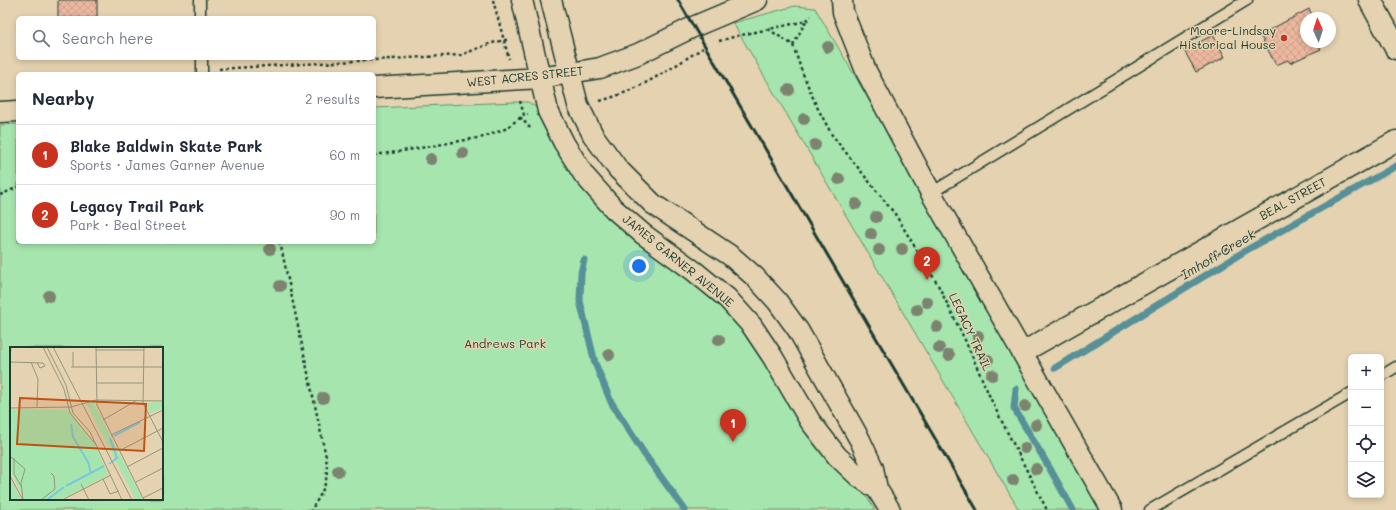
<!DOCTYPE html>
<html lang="en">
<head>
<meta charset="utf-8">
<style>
	:root { --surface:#fff; --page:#f2f2f3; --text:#1f2937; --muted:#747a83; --line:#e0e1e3; --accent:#c8321e }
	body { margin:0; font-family:Mali,sans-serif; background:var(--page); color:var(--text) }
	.controls { position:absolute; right:12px; bottom:12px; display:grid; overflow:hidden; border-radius:6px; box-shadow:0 2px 6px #0003 }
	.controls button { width:36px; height:36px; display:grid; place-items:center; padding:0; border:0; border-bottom:1px solid var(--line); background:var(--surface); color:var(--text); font:20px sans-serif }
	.compass { position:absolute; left:1300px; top:12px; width:36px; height:36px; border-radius:50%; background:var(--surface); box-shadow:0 2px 6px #0003; rotate:357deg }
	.you { position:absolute; left:639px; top:266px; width:14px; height:14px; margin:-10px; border:3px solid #fff; border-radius:50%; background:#1a73e8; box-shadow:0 0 0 6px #1a73e833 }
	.badge { display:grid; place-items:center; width:26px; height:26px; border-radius:50%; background:var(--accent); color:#fff; font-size:13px; font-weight:700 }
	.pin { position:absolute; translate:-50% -33px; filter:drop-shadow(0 1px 2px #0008) }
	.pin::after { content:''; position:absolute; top:21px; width:14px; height:12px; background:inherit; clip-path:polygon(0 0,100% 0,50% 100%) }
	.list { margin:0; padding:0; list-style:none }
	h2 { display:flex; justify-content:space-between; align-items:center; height:52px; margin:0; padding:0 16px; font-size:17px }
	h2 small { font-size:13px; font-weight:400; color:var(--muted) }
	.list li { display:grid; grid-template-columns:26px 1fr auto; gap:12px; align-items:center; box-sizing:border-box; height:60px; padding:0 16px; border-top:1px solid var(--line) }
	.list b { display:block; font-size:15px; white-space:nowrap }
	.list p { margin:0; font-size:13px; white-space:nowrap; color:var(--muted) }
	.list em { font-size:13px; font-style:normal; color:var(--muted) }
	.icon { flex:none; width:22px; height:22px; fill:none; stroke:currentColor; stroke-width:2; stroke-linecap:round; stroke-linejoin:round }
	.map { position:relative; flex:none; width:1396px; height:510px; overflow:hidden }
	.search { position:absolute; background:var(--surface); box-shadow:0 2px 6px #0003; left:16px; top:16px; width:360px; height:44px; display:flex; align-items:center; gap:10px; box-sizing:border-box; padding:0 14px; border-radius:6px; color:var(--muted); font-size:15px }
	.panel { position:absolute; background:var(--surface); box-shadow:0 2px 6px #0003; left:16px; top:72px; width:360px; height:172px; border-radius:6px }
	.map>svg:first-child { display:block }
	.green { fill:#a6e5ad; stroke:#629170; fill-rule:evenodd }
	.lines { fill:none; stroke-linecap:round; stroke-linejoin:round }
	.stream { stroke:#579098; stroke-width:7 }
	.building { fill:url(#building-cross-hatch); stroke:#1f3d34 }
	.service-casing { stroke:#1f3d34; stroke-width:13 }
	.minor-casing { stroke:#1f3d34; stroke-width:23 }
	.tertiary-casing { stroke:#1f3d34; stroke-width:25 }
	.path { stroke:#1f3d34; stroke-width:2.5; stroke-dasharray:3 3; stroke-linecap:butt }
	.service { stroke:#e4d2b0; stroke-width:10 }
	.minor { stroke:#e4d2b0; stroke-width:20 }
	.tertiary { stroke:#e4d2b0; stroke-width:22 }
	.rail { stroke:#1f3d34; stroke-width:3 }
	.tree { fill:#7c846f }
	.poi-dot { fill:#c8321e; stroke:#e4d2b0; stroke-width:1.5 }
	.labels { text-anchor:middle; stroke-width:3; stroke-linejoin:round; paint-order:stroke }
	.poi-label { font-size:12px; fill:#1f3d34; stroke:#e4d2b0; text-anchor:end }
	.street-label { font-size:12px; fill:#1f3d34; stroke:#e4d2b0 }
	.park-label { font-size:12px; fill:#26453a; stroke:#e4d2b0 }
	.water-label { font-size:13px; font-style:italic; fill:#24443c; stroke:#e4d2b0 }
	.inset-river { fill:none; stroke:#7cc8db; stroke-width:2 }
	.inset-road { fill:none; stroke:#95967e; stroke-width:1 }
	.view { fill:#c05314; fill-opacity:0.15; stroke:#c05314; stroke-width:2 }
	.inset-edge { fill:none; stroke:#1f3d34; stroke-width:2 }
</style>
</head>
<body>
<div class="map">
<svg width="1396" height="510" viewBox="0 0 1396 510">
	<defs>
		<pattern id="building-cross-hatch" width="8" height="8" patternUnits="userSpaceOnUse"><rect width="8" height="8" fill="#ecb79f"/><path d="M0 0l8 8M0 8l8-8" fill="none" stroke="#ca9e8a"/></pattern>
	</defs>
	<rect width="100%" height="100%" fill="#e4d2b0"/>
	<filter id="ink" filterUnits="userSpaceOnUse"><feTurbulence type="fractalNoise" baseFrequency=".025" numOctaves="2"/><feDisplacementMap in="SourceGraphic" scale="8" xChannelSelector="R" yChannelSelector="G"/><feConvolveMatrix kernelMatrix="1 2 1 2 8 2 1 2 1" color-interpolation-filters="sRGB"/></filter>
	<g filter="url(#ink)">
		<path class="green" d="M795 6 815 8 879 117 1100 510H1019L733 23Z
			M515 102H528L537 108 553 139 728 310 767 363 832 459 866 496 875 510H0V125L18 124V242H374V108ZM11 348H162V499H11Z"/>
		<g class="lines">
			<path class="stream" d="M584 260 581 273 580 301 595 363 611 402 645 455 685 510
				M1055 368 1245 251 1396 166
				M1016 389 1014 408 1049 467 1073 510"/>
		</g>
		<path class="building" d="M58 0H97V18H58Z
			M1309 9 1314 18H1306V42H1317L1321 49 1290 63 1288 60 1276 65 1260 35Z
			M1213 35 1225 57 1196 72 1184 50Z"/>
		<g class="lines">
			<defs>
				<path id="service" d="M200 0V18
					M202 58V74
					M931 193 1247 0
					M1381 376 1396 367
					M1150 510 1351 393"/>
				<path id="minor" d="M522 0 548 111 564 143 584 175 614 209 643 234 694 271 727 298 752 326 772 356 810 421 837 456 859 477 877 489
					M551 0 578 105 593 135 618 169 653 204 731 256 755 277 777 301 798 330 860 440 873 468 877 489 890 510
					M842 0 843 12 866 71 931 193 1112 510
					M374 88 540 78 600 68 638 54 693 27 757 0
					M0 112 18 111
					M1023 352 1396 141"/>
				<path id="tertiary" d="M1370 0 1396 48"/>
			</defs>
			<use href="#service" class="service-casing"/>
			<use href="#minor" class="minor-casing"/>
			<use href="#tertiary" class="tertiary-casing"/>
			<path class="path" d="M493 0 509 59
				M768 29 793 45 801 69 816 105 832 135 895 214 938 285 965 340 993 404 1047 510
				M719 41 737 36 806 21 811 16
				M793 45 806 21
				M219 69 250 67 461 55 492 43 510 39
				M520 101 524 115 528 114
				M600 101C640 90 668 70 703 48
				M520 117 532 130
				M374 155 397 152 483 137 505 129 521 117
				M0 195 18 187
				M280 242 326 457C329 482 324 490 311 510"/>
			<use href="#service" class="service"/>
			<use href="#minor" class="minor"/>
			<use href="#tertiary" class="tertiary"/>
			<path class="rail" d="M678 0 977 510"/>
		</g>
		<g class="tree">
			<circle cx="828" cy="47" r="6"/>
			<circle cx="789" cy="90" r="6"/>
			<circle cx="804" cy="119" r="6"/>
			<circle cx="815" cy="145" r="6"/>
			<circle cx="463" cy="153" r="6"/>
			<circle cx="431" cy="159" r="6"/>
			<circle cx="839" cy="179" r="6"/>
			<circle cx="856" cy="204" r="6"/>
			<circle cx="876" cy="217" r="6"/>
			<circle cx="871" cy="234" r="6"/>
			<circle cx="270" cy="249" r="6"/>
			<circle cx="902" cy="249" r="6"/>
			<circle cx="879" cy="250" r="6"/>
			<circle cx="280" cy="286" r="6"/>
			<circle cx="49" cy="296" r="6"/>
			<circle cx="927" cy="302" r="6"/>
			<circle cx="917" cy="310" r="6"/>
			<circle cx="937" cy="327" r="6"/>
			<circle cx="978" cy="336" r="6"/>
			<circle cx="719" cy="340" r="6"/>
			<circle cx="939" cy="348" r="6"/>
			<circle cx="609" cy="355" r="6"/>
			<circle cx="949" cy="355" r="6"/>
			<circle cx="988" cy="360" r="6"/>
			<circle cx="992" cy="375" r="6"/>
			<circle cx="323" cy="398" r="6"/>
			<circle cx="1025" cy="406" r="6"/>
			<circle cx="1036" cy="425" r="6"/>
			<circle cx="1025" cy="448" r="6"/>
			<circle cx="1036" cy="469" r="6"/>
			<circle cx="338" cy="471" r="6"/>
			<circle cx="1013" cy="480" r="6"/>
		</g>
	</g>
	<circle class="poi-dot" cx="1284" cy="38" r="4"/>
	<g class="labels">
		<g class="poi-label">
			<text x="1276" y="35">Moore-Lindsay<tspan x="1276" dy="14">Historical House</tspan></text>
		</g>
		<g class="street-label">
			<text transform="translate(525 77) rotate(-6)" y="4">WEST ACRES STREET</text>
			<text transform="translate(1293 199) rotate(-29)" y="4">BEAL STREET</text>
			<text transform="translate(678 261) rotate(39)" y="4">JAMES GARNER AVENUE</text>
			<text transform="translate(970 332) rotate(65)" y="4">LEGACY TRAIL</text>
		</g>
		<g class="park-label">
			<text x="505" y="348">Andrews Park</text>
		</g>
		<g class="water-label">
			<text transform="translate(1218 254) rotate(-31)" y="5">Imhoff Creek</text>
		</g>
	</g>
	<g transform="translate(10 347)">
		<rect width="153" height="153" fill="#e4d2b0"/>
		<path d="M83 55 106 100 133 153H126L76 56ZM153 55V61L140 66 135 56ZM3 62 58 63 86 100 98 128 50 153H14L1 124V64ZM2 134 10 150 11 153H0Z" fill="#a6e5ad"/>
		<path class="inset-river" d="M61 77 63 90 78 115 81 126M104 89 130 75M99 117 107 111 100 91M56 139 94 119M37 153 54 140"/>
		<path class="inset-road" d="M33 0 54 42 60 66 87 99M37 0 56 38 63 66 80 85 112 153M43 0 122 153M86 0 87 58 134 153M134 0 133 56 153 95M86 3H134M0 14 1 0M0 15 33 16 35 19 30 21 27 16M21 15 28 32 27 60M61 20H153M63 20V5M86 36H134M0 61 61 60 86 53 153 54M93 73 127 53M101 88 153 63M109 104 153 81M0 109 15 122 11 136 13 153M4 111V127L11 139M117 120 153 101M0 129 13 153M93 132 100 147 109 144M126 135 153 121M71 137 79 153M133 151 153 141M31 153 45 142 44 129 41 126M52 153 101 128"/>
		<path class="view" d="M10 51 136 57 134 104 7 97Z"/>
		<rect width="153" height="153" class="inset-edge"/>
	</g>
</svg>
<div class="controls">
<button>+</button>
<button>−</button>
<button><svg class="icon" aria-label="locate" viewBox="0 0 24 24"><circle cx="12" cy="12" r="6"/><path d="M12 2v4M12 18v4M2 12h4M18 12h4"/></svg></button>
<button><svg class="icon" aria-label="layers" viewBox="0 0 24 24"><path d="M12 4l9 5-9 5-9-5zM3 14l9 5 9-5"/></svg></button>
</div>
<svg class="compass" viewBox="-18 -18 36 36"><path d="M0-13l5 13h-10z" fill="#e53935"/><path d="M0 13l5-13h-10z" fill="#747a83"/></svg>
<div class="you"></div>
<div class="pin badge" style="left:733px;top:442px">1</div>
<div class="pin badge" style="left:927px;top:280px">2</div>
<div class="search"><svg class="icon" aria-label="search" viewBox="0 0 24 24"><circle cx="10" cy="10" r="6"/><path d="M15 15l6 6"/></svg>Search here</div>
<section class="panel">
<h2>Nearby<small>2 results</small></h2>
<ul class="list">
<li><span class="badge">1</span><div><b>Blake Baldwin Skate Park</b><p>Sports · James Garner Avenue</p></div><em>60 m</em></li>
<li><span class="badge">2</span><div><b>Legacy Trail Park</b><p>Park · Beal Street</p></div><em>90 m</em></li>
</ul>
</section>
</div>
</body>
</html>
